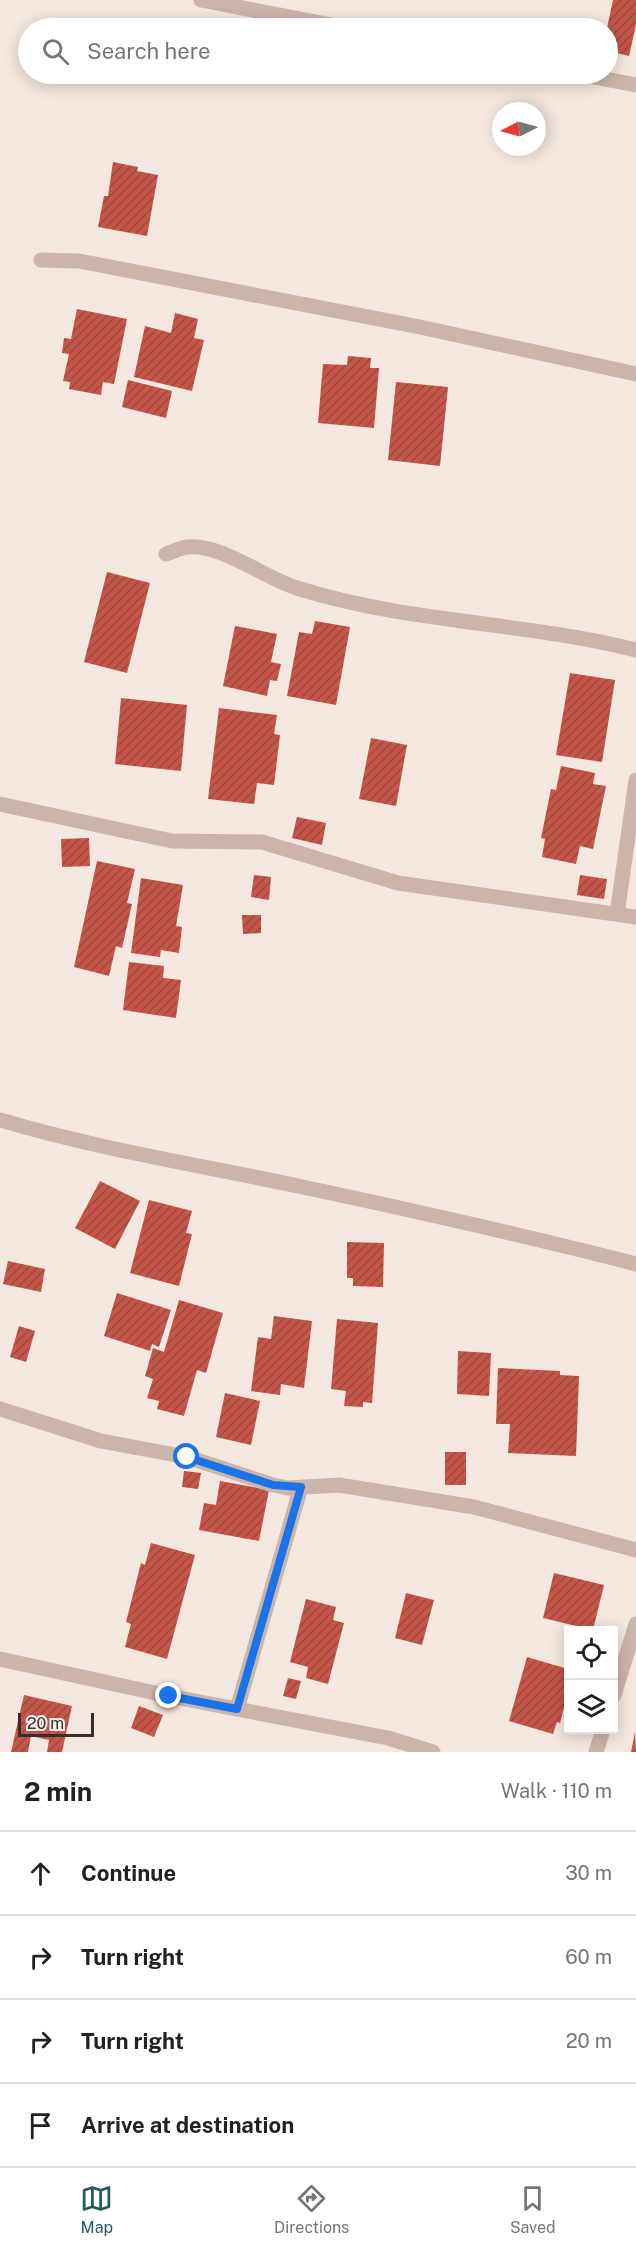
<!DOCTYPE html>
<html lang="en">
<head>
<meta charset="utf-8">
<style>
	:root { --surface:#fff; --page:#f2f2f2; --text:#202124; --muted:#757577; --line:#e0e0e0; --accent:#1f5b57 }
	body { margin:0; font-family:"Public Sans",sans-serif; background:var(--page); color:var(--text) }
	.controls { position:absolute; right:18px; bottom:18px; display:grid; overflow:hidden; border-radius:0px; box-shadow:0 3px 15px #0003 }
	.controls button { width:54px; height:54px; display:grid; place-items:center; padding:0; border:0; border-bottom:2px solid var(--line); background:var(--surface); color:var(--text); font:30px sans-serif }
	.compass { position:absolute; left:492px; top:102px; width:54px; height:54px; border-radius:50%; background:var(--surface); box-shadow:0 3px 15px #0003; rotate:264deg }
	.scale { position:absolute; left:18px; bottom:15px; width:76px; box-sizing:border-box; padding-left:6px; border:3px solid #392c2a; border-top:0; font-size:16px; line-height:21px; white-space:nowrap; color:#392c2a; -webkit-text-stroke:4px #faf1eb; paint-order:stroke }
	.stop { position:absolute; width:18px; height:18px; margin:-14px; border:4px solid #1a73e8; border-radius:50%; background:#fff }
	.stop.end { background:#1a73e8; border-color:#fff; box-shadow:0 2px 6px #0008 }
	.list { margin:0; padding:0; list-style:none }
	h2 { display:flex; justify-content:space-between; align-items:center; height:78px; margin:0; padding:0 24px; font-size:26px }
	h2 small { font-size:20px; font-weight:400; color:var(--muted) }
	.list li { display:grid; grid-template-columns:39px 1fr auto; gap:18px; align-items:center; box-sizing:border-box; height:84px; padding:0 24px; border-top:2px solid var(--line) }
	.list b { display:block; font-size:22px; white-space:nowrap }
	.list em { font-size:20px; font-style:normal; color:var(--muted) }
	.icon { flex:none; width:33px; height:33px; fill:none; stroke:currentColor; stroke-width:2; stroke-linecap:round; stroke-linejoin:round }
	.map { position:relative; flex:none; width:636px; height:1752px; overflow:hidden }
	.search { position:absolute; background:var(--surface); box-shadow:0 3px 15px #0003; left:18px; right:18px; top:18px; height:66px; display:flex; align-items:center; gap:15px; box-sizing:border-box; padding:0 21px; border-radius:33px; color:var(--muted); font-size:22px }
	.sheet { height:414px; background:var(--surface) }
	nav { display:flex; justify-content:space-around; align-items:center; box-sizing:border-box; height:84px; border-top:2px solid var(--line); background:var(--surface); font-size:16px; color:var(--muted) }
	nav a { display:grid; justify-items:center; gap:3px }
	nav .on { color:var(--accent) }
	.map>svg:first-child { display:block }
	.building { fill:url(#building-hatch) }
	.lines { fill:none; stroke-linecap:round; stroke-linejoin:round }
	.minor { stroke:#cbb5aa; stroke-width:15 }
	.route { stroke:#1a73e8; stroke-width:8 }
</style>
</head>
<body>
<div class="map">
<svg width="636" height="1752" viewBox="0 0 636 1752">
	<defs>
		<pattern id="building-hatch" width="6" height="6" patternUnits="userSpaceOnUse" patternTransform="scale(1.5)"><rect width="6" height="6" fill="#c5574a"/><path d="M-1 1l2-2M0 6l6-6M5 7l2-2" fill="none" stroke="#a1483e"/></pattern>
	</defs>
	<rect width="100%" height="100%" fill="#f3e7df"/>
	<path class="building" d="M613 0H636V25L629 56 608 51 607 28Z
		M113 162 138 167 137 171 158 175 147 236 98 227 104 196H108Z
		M77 309 127 319 114 384 103 382 101 395 69 389 70 382 63 381 69 354 62 353 64 338 71 339Z
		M175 313 198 319 194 338 204 340 192 391 134 377 145 326 171 333Z
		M348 356 371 358 370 368H379L374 428 318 423 323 364 347 365Z
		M128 380 172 391 166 418 122 407Z
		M396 382 448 387 440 466 388 460Z
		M107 572 150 583 127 673 84 662Z
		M315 621 350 627 336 705 287 696 299 632 312 634Z
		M235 626 277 634 271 662 281 664 277 681 270 680 267 696 223 686Z
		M570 673 615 680 602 762 556 755Z
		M121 698 187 705 181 771 115 764Z
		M219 708 277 715 274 734 280 735 274 785 257 783 254 804 208 799Z
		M371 738 407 745 396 806 359 799Z
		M561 766 595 773 593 784 606 786 593 849 580 846 576 864 542 857 545 839 541 838 551 789 556 790Z
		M297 817 326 823 322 845 292 838Z
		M89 838 90 866 62 867 61 839Z
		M97 861 135 869 127 903 132 904 122 948 116 946 109 976 74 967Z
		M254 875 271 877 269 900 251 897Z
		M580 875 607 879 604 899 577 895Z
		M141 878 183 885 176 926 182 927 179 953 161 950 160 957 131 953Z
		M242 915H261V933L243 934Z
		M129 962 164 966 163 978 181 980 176 1018 123 1010Z
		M100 1181 140 1201 115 1249 75 1228Z
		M149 1200 192 1211 186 1233 192 1234 179 1286 130 1273Z
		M347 1242 384 1243 383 1287 353 1286V1278H347Z
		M8 1261 45 1269 41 1292 3 1284Z
		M117 1293 171 1310 159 1347 152 1344 150 1351 104 1336Z
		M179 1300 223 1313 206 1373 197 1370 184 1416 157 1409 159 1401 147 1398 153 1379 145 1376 153 1348 164 1352Z
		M274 1316 312 1321 304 1388 281 1384 280 1395 251 1391 258 1337 271 1339Z
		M337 1319 378 1323 372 1403 363 1402V1407L344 1406 346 1391 331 1389Z
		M19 1326 35 1331 26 1362 10 1357Z
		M458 1351 491 1353 489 1396 457 1394Z
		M498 1368 560 1371V1375L579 1376 576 1456 508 1453 510 1424H496Z
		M225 1393 260 1401 251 1445 216 1437Z
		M445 1452H466V1485H445Z
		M184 1471 201 1473 198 1489 182 1487Z
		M220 1481 269 1490 259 1541 199 1530 204 1503 216 1505Z
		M151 1543 195 1555 167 1659 125 1647 131 1624 126 1622 141 1563 145 1565Z
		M554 1573 604 1585 593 1630 543 1618Z
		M406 1593 434 1600 422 1645 395 1638Z
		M306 1599 336 1607 333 1620 344 1623 328 1684 306 1678 308 1667 290 1662Z
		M527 1657 568 1669V1693L560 1723 557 1722 553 1734 509 1721Z
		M288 1678 301 1681 296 1699 283 1696Z
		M24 1695 72 1706 62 1752H47L49 1740 31 1736 28 1752H11Z
		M139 1706 163 1715 154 1737 131 1728Z
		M635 1732 636 1752H631Z"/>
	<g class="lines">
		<path class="minor" d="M201 0 347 28
			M578 74 636 85
			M41 260 79 261 420 327 636 374
			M166 554C172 552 180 548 187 547 221 543 264 578 297 588 407 623 525 622 636 650
			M0 804 172 841 262 842 398 883 636 917
			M617 914 636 780
			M0 1120C98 1149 199 1165 298 1186 411 1210 524 1235 636 1264
			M0 1409 101 1441 187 1457 273 1485 288 1488 339 1485 474 1507 636 1550
			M0 1659 169 1696 388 1738 433 1752
			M614 1695 636 1624
			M237 1709 301 1487
			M596 1752 603 1730"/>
	</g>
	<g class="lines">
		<path class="route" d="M169 1696 237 1709 301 1487 273 1485 187 1457"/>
	</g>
</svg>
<div class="controls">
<button><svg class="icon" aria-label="locate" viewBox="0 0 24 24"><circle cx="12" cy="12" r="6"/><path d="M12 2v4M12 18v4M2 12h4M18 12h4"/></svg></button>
<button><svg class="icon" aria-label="layers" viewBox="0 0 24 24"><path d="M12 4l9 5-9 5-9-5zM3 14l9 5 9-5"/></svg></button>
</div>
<svg class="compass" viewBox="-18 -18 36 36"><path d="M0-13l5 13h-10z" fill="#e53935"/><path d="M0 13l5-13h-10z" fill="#757577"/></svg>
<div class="scale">20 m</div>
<div class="stop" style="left:187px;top:1457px"></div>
<div class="stop end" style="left:169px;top:1696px"></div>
<div class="search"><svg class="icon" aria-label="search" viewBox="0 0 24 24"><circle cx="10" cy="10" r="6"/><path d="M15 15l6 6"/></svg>Search here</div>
</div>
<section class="sheet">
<h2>2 min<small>Walk · 110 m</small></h2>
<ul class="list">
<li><svg class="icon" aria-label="ahead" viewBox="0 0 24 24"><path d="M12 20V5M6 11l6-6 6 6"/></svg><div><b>Continue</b></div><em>30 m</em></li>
<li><svg class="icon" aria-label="right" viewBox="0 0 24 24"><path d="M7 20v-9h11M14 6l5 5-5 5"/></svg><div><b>Turn right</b></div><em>60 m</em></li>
<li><svg class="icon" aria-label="right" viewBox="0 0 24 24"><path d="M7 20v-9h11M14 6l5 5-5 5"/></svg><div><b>Turn right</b></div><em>20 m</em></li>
<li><svg class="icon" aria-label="arrive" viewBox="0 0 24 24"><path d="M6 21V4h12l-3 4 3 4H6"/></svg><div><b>Arrive at destination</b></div></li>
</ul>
</section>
<nav>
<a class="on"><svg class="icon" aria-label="map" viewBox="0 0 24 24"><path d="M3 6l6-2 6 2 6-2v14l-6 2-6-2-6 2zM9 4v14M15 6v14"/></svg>Map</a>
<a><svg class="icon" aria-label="directions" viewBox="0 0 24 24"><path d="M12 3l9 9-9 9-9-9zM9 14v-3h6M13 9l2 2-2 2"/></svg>Directions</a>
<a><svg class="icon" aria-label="saved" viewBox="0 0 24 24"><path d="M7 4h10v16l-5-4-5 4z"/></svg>Saved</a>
</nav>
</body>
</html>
